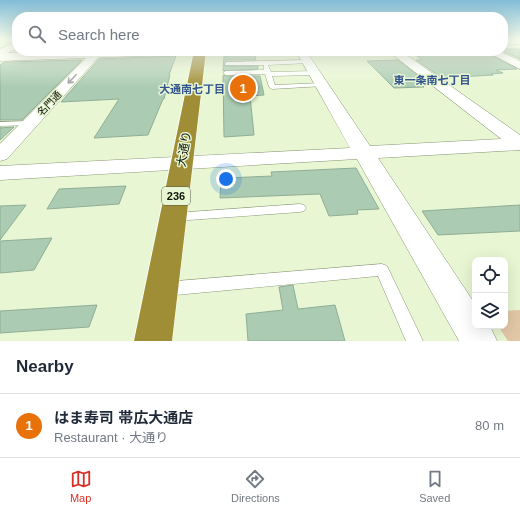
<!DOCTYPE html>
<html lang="en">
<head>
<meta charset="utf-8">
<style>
	:root { --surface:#fff; --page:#f2f2f3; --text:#1f2937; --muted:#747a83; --line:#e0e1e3; --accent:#d93025 }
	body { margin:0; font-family:Arial,"Noto Sans JP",sans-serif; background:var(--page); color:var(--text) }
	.controls { position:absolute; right:12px; bottom:12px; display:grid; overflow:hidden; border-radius:8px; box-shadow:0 4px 16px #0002 }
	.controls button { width:36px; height:36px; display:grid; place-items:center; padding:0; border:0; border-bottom:1px solid var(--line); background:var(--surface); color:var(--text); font:20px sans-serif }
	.you { position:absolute; left:226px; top:179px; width:14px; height:14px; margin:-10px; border:3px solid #fff; border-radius:50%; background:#1a73e8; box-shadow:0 0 0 6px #1a73e833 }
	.badge { display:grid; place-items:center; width:26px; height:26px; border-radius:50%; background:var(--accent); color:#fff; font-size:13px; font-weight:700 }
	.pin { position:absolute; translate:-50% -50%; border:2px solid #fff; box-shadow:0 1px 4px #0006 }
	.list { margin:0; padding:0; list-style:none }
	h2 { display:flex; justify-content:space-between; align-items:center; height:52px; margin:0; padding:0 16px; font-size:17px }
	h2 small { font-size:13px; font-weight:400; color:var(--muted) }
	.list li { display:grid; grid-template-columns:26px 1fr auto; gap:12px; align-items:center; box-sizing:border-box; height:64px; padding:0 16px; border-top:1px solid var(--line) }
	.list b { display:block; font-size:15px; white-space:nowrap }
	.list p { margin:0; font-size:13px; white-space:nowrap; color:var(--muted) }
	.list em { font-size:13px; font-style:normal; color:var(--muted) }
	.icon { flex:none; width:22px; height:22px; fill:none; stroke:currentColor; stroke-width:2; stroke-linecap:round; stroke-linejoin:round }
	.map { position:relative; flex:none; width:520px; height:341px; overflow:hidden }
	.search { position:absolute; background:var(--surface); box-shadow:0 4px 16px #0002; left:12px; right:12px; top:12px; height:44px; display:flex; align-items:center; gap:10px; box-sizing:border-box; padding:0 14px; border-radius:16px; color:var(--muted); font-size:15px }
	.sheet { height:116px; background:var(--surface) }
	nav { display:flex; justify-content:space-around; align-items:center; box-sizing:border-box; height:56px; border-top:1px solid var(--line); background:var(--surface); font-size:11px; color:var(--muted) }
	nav a { display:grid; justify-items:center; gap:2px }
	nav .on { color:var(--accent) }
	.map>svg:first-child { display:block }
	.green { fill:#e2c7a7 }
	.building { fill:#abcbb2; stroke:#8fae96 }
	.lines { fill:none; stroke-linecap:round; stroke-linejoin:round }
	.lane-casing { stroke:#899676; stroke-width:1 }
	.street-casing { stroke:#899676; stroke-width:1 }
	.secondary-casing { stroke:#899676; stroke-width:1 }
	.highway-casing { stroke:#fff; stroke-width:1 }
	.lane { fill:#fff; fill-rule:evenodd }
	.street { fill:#fff; fill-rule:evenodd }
	.secondary { fill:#fff; fill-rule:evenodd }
	.highway { fill:#a08e36; fill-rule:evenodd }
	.oneway { stroke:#9fa19d }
	.labels { text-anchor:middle; stroke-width:3; stroke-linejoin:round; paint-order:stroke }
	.far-street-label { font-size:10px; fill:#101509; stroke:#e8f6d3 }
	.far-neighbourhood-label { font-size:11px; font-weight:bold; fill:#32548c; stroke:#e8f6d3 }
	.shield { fill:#e8f6d3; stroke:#515846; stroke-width:1 }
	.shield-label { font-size:11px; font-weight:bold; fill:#101509 }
	.street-label { font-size:12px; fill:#101509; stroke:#e8f6d3 }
</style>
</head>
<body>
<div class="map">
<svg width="520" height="341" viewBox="0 0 520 341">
	<rect width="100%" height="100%" fill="#e8f6d3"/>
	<path class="green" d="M520 310V341H508L498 326H505V311Z"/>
	<path class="building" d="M503 49H520V59L502 51Z
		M410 51H484L517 69 496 70 503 73 491 74 493 75 442 78 416 60H422Z
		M255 55 256 60H227L224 65 225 66H258V69L223 71 224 56Z
		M176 56 169 75H170L164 99H163L148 135 94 138 119 99 61 102 99 59Z
		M82 60 22 120H0V65L5 62Z
		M398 60 422 79 416 80 424 87 394 88 367 61Z
		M223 75 226 76H260L264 95 250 96 254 135 224 137Z
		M0 127V128L14 127 0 140Z
		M356 168 379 209 357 210 358 214 329 216 320 194 220 198 221 181 227 178 272 176 271 172Z
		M126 186 119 204 47 209 59 189Z
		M26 205 0 240V206Z
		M520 205V231L438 235 422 211Z
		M52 238 34 270 0 273V241Z
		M293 285 298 309 335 305 345 341H248L246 314 283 310 279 287Z
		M97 305 89 327 0 333V311Z"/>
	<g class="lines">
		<defs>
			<path id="lane" d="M307 60 310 62 309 63 268 65 271 72 314 71 317 73 314 75 272 76 275 85 322 83 324 84V86L272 89 269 87 265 74 226 75 223 73 226 71 264 70V65H225V63L227 62Z
				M30 121H33V125L0 126V122Z
				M300 204 304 205 306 208 304 211 300 212 175 221 171 220 169 217 171 214 175 213Z
				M382 264 387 266 423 341H406L378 276 165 296 160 294 158 289 160 284 165 282Z"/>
			<path id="street" d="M17 41V48L0 57V49Z
				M93 51H104L7 159 0 161V144Z
				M296 51H306L370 146 520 138V150L378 158 475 304V326H490L497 341H459L357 159 0 180V166L350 148Z
				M485 51H499L520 61V69Z"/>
			<path id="secondary" d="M503 39H520V44L503 45Z
				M82 51H203L197 54 0 61V53Z
				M388 51H401L520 135V150L513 148Z"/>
			<path id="highway" d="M194 51H206L172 341H134Z"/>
		</defs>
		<use href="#lane" class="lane-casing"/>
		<use href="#street" class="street-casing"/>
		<use href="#secondary" class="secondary-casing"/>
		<use href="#highway" class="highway-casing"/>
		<use href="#lane" class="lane"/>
		<use href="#street" class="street"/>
		<use href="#secondary" class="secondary"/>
		<use href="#highway" class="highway"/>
	</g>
	<defs><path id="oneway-shaft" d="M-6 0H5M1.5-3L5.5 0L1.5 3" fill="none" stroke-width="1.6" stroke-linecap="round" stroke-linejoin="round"/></defs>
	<use class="oneway" href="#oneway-shaft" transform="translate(72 79) rotate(134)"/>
	<linearGradient id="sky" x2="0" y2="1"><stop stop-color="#81bcd6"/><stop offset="0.45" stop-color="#f5fbeb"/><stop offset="1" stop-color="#f5fbeb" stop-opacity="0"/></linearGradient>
	<rect width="520" height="87" fill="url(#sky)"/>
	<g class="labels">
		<g class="far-street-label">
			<text transform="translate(49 103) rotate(-46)" y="4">名門通</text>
		</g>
		<g class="far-neighbourhood-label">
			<text x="432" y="84">東一条南七丁目</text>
			<text x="192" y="93">大通南七丁目</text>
		</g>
		<rect class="shield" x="162" y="187" width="28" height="18" rx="3"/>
		<g class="shield-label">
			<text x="176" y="200">236</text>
		</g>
		<g class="street-label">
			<text transform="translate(184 149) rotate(-80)" y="4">大通り</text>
		</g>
	</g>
</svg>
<div class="controls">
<button><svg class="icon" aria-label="locate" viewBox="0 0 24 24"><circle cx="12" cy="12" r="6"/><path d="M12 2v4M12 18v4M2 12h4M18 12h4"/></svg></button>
<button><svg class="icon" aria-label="layers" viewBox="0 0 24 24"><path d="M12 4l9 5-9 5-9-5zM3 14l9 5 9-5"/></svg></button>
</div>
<div class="you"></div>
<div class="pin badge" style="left:243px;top:88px;background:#e8710a">1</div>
<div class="search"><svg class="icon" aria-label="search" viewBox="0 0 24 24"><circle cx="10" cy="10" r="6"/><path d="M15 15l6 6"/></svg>Search here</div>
</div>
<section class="sheet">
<h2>Nearby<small></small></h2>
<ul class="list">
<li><span class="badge" style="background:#e8710a">1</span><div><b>はま寿司 帯広大通店</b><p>Restaurant · 大通り</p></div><em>80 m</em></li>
</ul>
</section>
<nav>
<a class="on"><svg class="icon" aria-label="map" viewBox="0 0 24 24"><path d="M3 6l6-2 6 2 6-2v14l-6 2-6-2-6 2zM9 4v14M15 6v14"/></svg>Map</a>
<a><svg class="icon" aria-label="directions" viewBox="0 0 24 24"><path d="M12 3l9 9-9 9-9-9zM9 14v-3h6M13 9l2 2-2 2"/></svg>Directions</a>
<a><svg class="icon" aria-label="saved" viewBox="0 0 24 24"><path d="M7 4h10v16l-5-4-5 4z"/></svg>Saved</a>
</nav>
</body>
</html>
